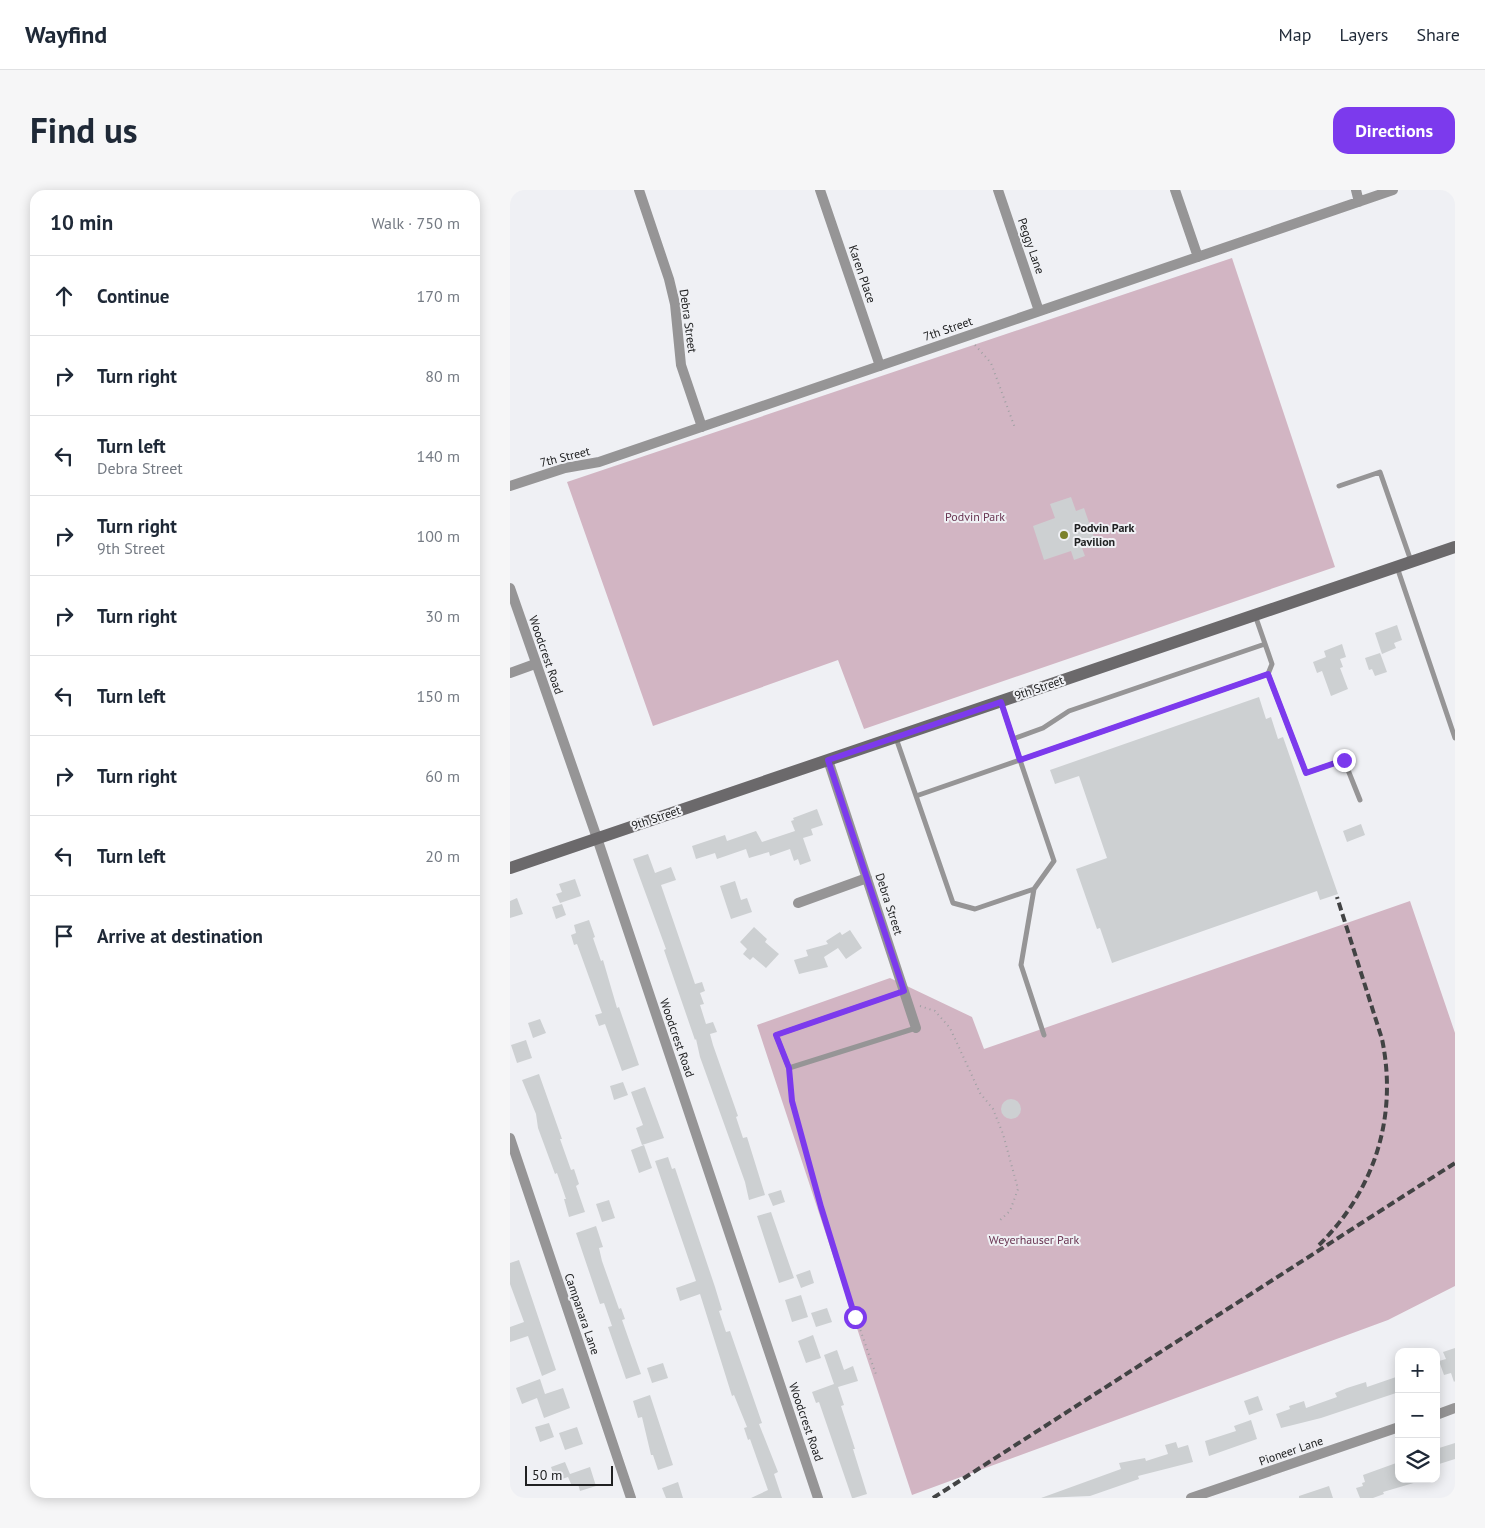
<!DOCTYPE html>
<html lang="en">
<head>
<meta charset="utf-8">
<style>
	:root { --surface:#fff; --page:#f6f6f7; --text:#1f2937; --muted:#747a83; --line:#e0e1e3; --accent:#7c3aed }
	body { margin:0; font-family:"PT Sans",sans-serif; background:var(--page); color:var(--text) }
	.controls { position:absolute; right:15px; bottom:15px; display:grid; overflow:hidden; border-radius:10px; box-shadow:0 2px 12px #0003 }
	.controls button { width:45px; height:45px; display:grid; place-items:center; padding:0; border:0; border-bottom:1px solid var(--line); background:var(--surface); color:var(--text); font:25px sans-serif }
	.scale { position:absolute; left:15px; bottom:12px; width:88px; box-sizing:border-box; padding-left:5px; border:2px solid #202122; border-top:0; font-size:14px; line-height:18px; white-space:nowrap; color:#202122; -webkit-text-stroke:4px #eff0f4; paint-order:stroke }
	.stop { position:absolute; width:15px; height:15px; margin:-11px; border:4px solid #7c3aed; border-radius:50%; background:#fff }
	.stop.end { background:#7c3aed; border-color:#fff; box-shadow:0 1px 5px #0008 }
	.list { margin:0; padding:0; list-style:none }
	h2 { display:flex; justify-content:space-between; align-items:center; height:65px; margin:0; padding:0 20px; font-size:21px }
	h2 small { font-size:16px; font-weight:400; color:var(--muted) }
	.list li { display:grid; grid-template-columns:32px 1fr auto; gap:15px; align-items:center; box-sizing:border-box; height:80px; padding:0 20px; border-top:1px solid var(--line) }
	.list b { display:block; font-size:19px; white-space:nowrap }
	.list p { margin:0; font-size:16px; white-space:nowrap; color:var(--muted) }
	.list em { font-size:16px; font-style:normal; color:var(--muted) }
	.icon { flex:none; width:28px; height:28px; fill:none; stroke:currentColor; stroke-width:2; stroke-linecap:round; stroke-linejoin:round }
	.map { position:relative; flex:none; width:945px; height:1308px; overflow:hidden; border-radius:15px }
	header { display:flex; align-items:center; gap:30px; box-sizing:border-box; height:70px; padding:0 25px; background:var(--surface); border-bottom:1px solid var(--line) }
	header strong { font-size:24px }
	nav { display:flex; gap:28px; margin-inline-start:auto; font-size:18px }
	.intro { display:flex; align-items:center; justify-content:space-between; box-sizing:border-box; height:120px; padding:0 30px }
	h1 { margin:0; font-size:35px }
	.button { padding:12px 22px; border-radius:15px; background:var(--accent); color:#fff; font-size:18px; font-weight:700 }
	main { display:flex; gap:30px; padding:0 30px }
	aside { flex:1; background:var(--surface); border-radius:15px; box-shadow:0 2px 12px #0003 }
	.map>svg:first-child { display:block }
	.green { fill:#d2b5c3 }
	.building { fill:#cdd0d2 }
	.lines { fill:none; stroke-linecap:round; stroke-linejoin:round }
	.path { stroke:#9fa0a3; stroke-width:2; stroke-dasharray:1 4; stroke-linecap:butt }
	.lane { stroke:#969596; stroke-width:5 }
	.street { stroke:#969596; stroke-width:10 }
	.secondary { stroke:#6b696b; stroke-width:12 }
	.rail { stroke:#424344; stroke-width:4; stroke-dasharray:8 4; stroke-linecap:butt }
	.route { stroke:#7c3aed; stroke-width:6 }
	.poi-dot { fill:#7b812c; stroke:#eff0f4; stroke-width:2 }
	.labels { text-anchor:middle; stroke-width:4; stroke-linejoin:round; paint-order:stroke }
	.street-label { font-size:12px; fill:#202122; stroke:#eff0f4 }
	.park-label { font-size:12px; fill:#693552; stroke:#eff0f4 }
	.poi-label { font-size:12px; font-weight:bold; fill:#202122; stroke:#eff0f4; text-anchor:start }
</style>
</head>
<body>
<header>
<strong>Wayfind</strong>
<nav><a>Map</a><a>Layers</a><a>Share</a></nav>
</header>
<div class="intro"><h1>Find us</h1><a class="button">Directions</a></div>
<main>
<aside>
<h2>10 min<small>Walk · 750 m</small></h2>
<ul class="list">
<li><svg class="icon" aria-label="ahead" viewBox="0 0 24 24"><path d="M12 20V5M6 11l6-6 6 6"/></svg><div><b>Continue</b></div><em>170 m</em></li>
<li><svg class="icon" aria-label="right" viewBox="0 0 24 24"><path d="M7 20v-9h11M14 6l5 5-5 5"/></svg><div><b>Turn right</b></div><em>80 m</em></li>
<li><svg class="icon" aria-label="left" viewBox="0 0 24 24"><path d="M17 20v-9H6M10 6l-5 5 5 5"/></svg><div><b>Turn left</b><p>Debra Street</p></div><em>140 m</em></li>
<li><svg class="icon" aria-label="right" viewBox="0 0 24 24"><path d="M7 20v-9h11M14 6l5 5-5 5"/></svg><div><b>Turn right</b><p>9th Street</p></div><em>100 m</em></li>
<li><svg class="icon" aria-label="right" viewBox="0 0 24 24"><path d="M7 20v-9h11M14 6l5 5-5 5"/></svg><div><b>Turn right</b></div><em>30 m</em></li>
<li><svg class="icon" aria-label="left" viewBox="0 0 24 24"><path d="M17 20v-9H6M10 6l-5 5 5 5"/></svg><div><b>Turn left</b></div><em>150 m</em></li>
<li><svg class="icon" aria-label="right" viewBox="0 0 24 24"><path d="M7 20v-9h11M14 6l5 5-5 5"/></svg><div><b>Turn right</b></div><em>60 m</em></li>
<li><svg class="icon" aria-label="left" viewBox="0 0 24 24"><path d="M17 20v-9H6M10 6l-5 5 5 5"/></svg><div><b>Turn left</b></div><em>20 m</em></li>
<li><svg class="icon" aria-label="arrive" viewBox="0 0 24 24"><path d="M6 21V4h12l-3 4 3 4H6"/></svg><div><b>Arrive at destination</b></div></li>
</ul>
</aside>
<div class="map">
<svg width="945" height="1308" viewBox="0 0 945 1308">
	<rect width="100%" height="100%" fill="#eff0f4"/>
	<path class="green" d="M722 68 825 377 354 539 328 470 143 536 57 292Z
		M900 711 945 843V1096L878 1130 402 1305 247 835 380 788 462 827 474 859Z"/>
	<path class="building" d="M561 307 566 321 574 318 586 353 572 358 575 366 564 370 561 361 534 370 523 336 545 328 540 314Z
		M887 435 892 450 884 453 886 458 872 464 865 443Z
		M832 454 836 467 830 469 833 477 830 478 838 499 821 506 812 481 807 483 803 472 816 467 814 461Z
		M870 463 877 482 865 486 862 479 859 480 855 468Z
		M749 507 756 529 761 527 768 549 773 547 828 704 810 710 807 701 602 773 590 738 587 739 566 679 597 668 569 586 545 594 540 580Z
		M307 619 313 635 301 639 303 645 293 648 301 671 290 675 288 669 284 671 280 659 260 666 259 662 239 668 236 659 207 669 205 663 186 669 182 656 215 645 217 651 246 641 252 652 285 641 281 631 284 630 283 628Z
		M851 634 855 645 837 652 833 641Z
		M138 664 145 683 161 677 166 690 151 695 185 794 192 792 195 801 190 803 194 814 190 815 196 834 203 832 207 842 200 844 203 855 228 926 226 927 233 948 237 947 255 1005 239 1010 235 992 190 867 186 849 185 850 154 760 156 759 123 669Z
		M65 689 71 706 50 713 46 704 52 702 49 694Z
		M225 691 231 710 237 708 242 722 221 729 210 696Z
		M7 708 13 724 0 728V711Z
		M52 714 56 725 46 729 42 717Z
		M79 730 85 747 83 748 91 771 93 770 107 818 109 817 129 875 112 881 95 834 89 836 85 825 92 823 88 812 67 754 64 755 61 745 66 743 64 735Z
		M244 737 257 749 255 752 269 764 256 778 243 767 240 770 233 764 237 759 230 752Z
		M340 740 352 758 336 769 328 758 314 767 318 777 289 784 284 770 298 766 296 760 318 754 316 751 330 742 332 745Z
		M30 829 36 843 23 848 18 833Z
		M16 850 22 868 7 873 1 855Z
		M29 884 52 949H50L61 980 64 979 69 994 66 996 75 1022 59 1027 54 1009H56L47 983 45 984 28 938 26 924 12 890Z
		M113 892 118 905 104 910 100 896Z
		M135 897 154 948 132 955 126 938 133 935 121 902Z
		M491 919a10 10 0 1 1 20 0a10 10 0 1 1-20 0Z
		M134 955 142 978 129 983 121 960Z
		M158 967 162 979 165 978 205 1097 212 1120 209 1121 216 1142 220 1141 252 1233 249 1234 268 1282 264 1284 272 1308H241L258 1300 240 1249 238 1250 234 1238 237 1237 224 1205 222 1206 190 1104 170 1111 166 1098 186 1091 145 971Z
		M271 1000 275 1012 263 1016 258 1004Z
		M99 1010 105 1028 92 1032 86 1014Z
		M261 1022 284 1088 269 1093 247 1026Z
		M86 1036 93 1057 89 1058 92 1071 109 1119 111 1118 115 1129 112 1130 131 1184 116 1189 98 1137 102 1136 94 1113 90 1114 66 1043Z
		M9 1070 46 1180 32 1186 18 1146 0 1152V1137L14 1132 0 1094V1073Z
		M300 1080 304 1093 291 1098 286 1085Z
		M291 1105 298 1127 282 1132 275 1110Z
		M317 1118 322 1132 306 1137 301 1123Z
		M303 1145 311 1168 296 1173 288 1151Z
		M945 1158V1191L944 1192 941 1183 934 1185 929 1171 936 1169 933 1162Z
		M327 1160 334 1180 343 1176 348 1191 328 1197 334 1215 331 1216 345 1259H343L357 1304 344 1308H342L309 1212 306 1213 302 1202 324 1194 314 1165Z
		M153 1173 158 1188 142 1193 137 1178Z
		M889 1186V1202L811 1228 771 1238 766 1224 780 1219 779 1216 794 1211 796 1218 827 1207 825 1203 837 1198 856 1192 857 1197Z
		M30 1189 35 1204 53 1198 60 1218 34 1228 27 1208 12 1214 6 1198Z
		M140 1205 163 1275 148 1280 143 1265H141L132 1227 128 1228 123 1211Z
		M748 1206 753 1220 739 1225 734 1211Z
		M741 1230 747 1249 699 1266 695 1251 726 1241 724 1236Z
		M39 1233 44 1247 30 1252 25 1237Z
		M67 1237 73 1254 55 1260 49 1243Z
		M666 1252 668 1258 678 1255 683 1272 628 1286 629 1289 580 1306 531 1308 611 1279 609 1273 635 1268 636 1271 658 1264 655 1255Z
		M945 1253V1269L926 1275V1259Z
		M55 1272 60 1284 80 1277 86 1296 70 1301 68 1294 62 1296 58 1287 46 1291 41 1277Z
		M889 1272V1289H907V1292L873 1302 874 1304 863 1308H850L846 1298 853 1296 852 1293 855 1292 853 1285Z
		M168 1292 173 1308H156L152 1298Z
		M819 1296 823 1308H789V1306Z"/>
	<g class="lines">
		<path class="path" d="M465 155 481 173 505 238
			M410 816 425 821 440 838 470 903 483 919 493 944 508 999 500 1021 488 1032
			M280 885C283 919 294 952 302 985 321 1053 343 1121 367 1187"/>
		<path class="lane" d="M829 296 870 282 901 371
			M887 377 945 548
			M745 425 762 474 758 484 796 583 834 570 850 610
			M491 512 510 570 758 484
			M386 548 443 713 465 719 524 699
			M503 549 533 538 559 521 755 454
			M406 606 510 570 544 671 524 699 511 775 534 845
			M394 801 266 845 279 878 406 838"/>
		<path class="street" d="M129 0 159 89 165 114 171 175 192 237
			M310 0 370 176
			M488 0 529 121
			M665 0 688 67
			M846 0 849 12
			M0 296 55 278 89 272 883 0
			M0 398 87 648 308 1308
			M0 483 25 474
			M318 570 406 838
			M288 713 357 688
			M0 948 121 1308
			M926 1225 945 1218
			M681 1308 889 1237"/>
		<path class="secondary" d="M0 678 945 357"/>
		<path class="rail" d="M809 1055C865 1000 888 926 872 849L827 707
			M423 1308 945 973"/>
	</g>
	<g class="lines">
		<path class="route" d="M345 1127 311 1017 282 911 279 878 266 845 394 801 318 570 491 512 510 570 758 484 796 583 834 570"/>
	</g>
	<circle class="poi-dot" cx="554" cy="345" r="5"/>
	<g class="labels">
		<g class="street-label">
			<text transform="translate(521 56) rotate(71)" y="4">Peggy Lane</text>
			<text transform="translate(352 84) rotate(71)" y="4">Karen Place</text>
			<text transform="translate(178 131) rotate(82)" y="4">Debra Street</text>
			<text transform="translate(438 139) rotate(-19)" y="4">7th Street</text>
			<text transform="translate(55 267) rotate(-14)" y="4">7th Street</text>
			<text transform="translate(36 465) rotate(71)" y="4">Woodcrest Road</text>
			<text transform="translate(529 498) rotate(-19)" y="4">9th Street</text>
			<text transform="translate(146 628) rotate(-19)" y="4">9th Street</text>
			<text transform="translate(379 714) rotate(72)" y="4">Debra Street</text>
			<text transform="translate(167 848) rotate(71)" y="4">Woodcrest Road</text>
			<text transform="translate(72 1124) rotate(71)" y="4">Campanara Lane</text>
			<text transform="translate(296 1232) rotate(71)" y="4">Woodcrest Road</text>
			<text transform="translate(781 1261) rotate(-19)" y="4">Pioneer Lane</text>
		</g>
		<g class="park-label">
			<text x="465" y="331">Podvin Park</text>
			<text x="524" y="1054">Weyerhauser Park</text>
		</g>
		<g class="poi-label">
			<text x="564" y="342">Podvin Park<tspan x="564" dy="14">Pavilion</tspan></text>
		</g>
	</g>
</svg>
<div class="controls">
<button>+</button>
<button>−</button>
<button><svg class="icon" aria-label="layers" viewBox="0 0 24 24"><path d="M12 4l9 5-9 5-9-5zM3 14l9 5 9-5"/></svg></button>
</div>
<div class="scale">50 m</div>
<div class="stop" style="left:345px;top:1127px"></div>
<div class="stop end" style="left:834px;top:570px"></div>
</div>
</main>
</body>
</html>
